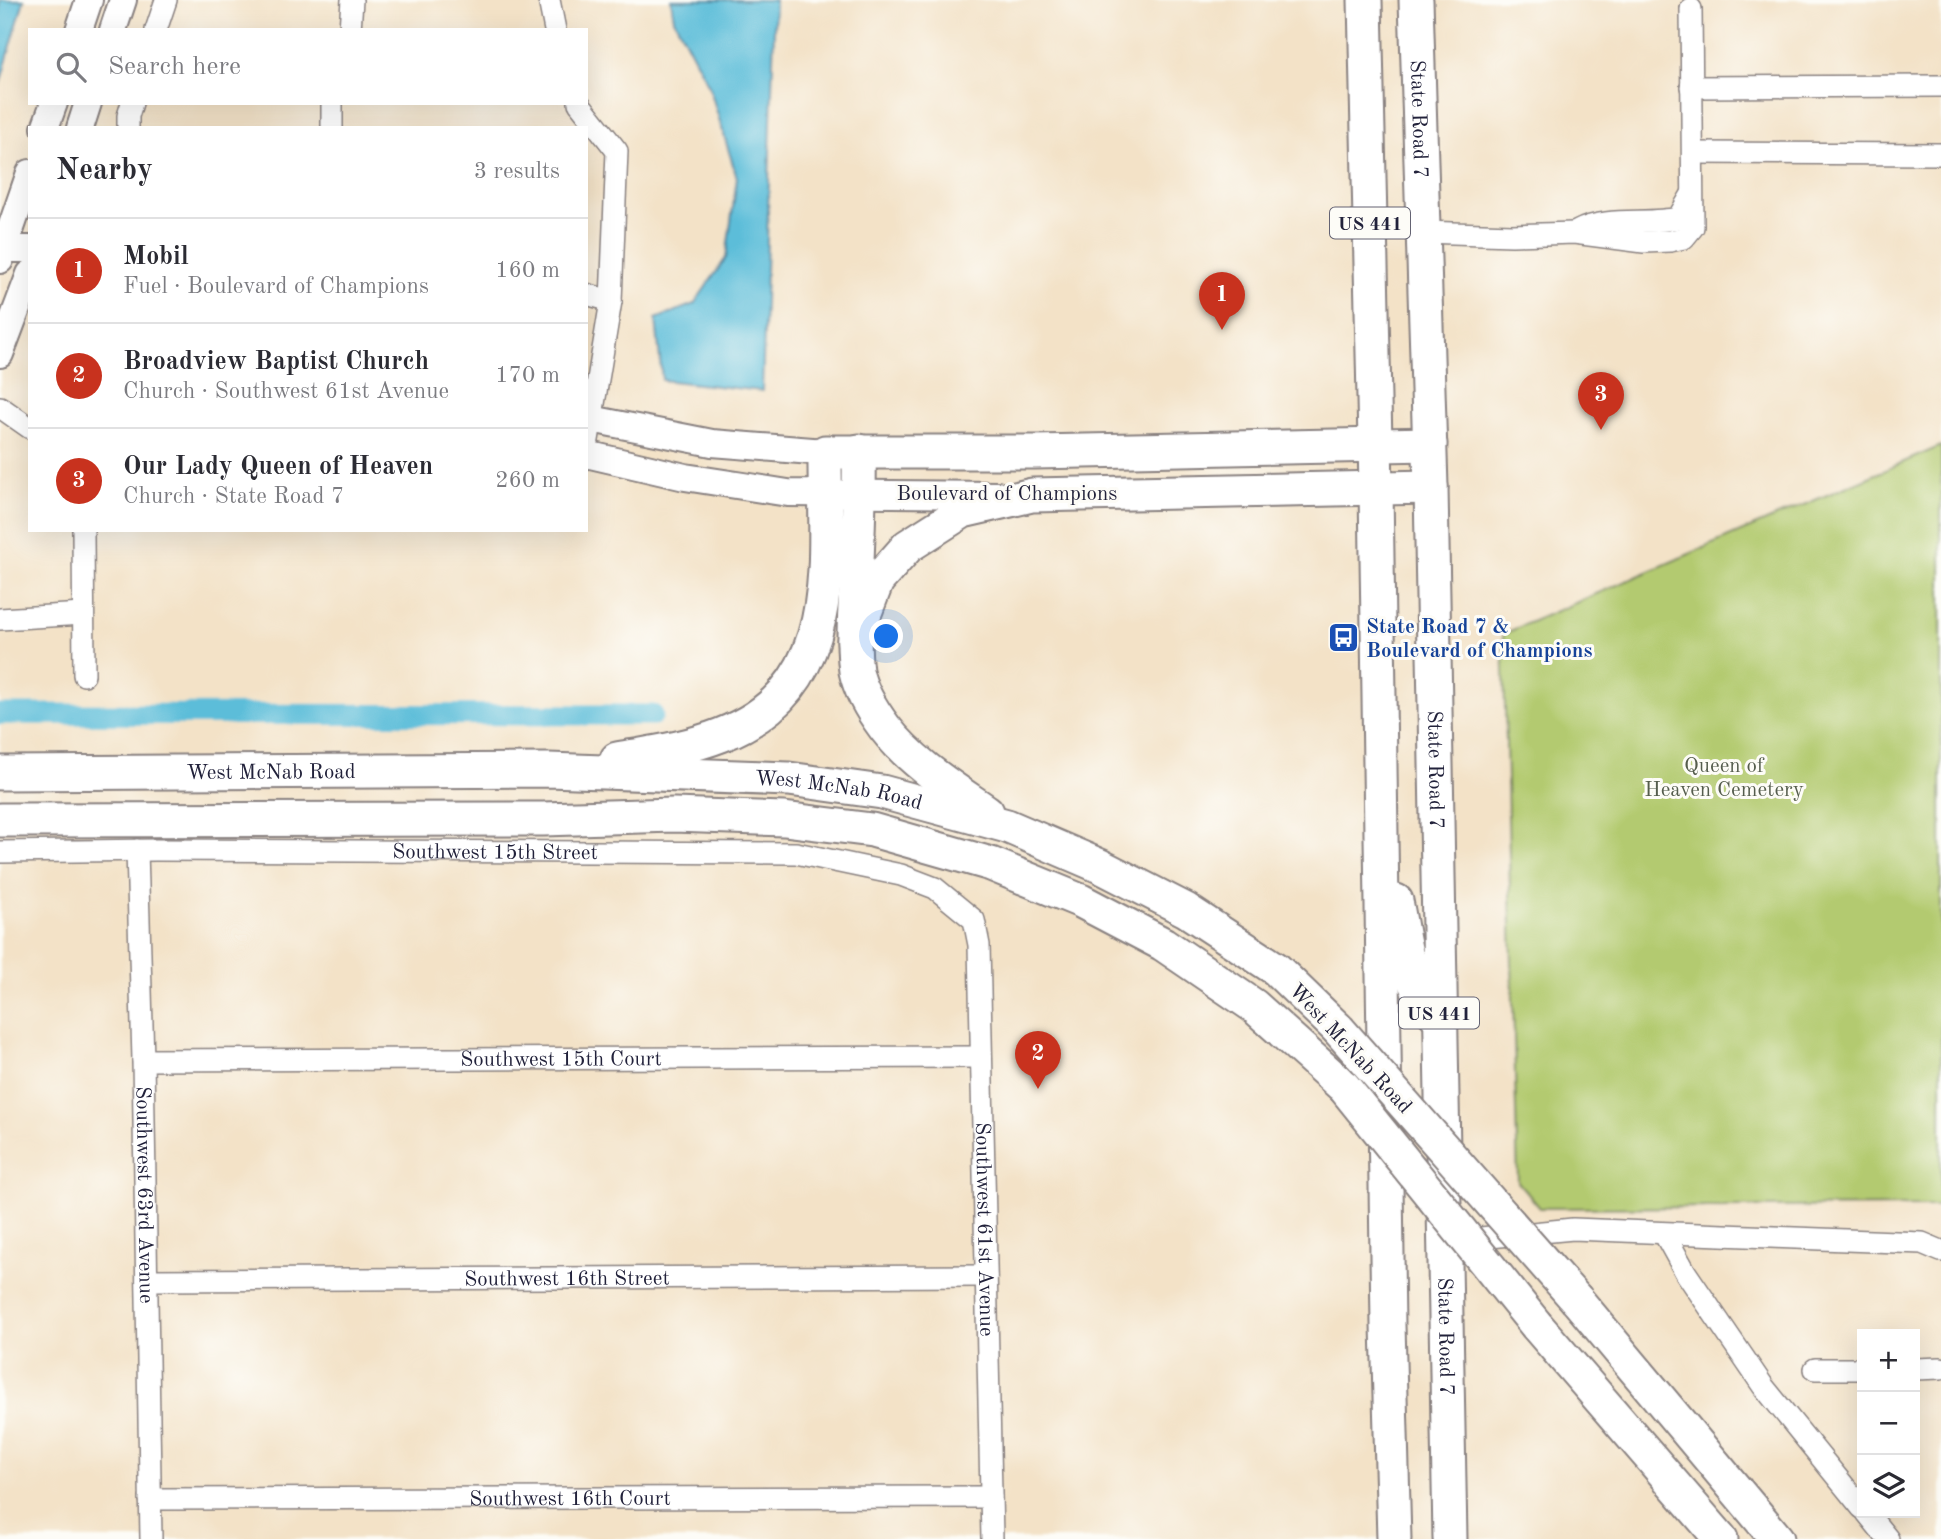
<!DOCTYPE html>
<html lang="en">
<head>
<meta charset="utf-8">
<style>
	:root { --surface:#fff; --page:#f7f7f7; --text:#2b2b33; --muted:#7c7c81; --line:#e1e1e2; --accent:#c8321e }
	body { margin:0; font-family:"Old Standard TT",serif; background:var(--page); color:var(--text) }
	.controls { position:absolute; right:21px; bottom:21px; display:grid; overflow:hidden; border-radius:0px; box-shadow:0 7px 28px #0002 }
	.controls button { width:63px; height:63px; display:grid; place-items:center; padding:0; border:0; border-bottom:2px solid var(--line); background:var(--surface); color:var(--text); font:35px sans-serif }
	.you { position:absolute; left:887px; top:637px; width:24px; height:24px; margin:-18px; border:5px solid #fff; border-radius:50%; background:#1a73e8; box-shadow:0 0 0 10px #1a73e833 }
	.badge { display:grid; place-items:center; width:46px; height:46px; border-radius:50%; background:var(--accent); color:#fff; font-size:23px; font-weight:700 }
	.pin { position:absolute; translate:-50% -58px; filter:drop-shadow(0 2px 4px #0008) }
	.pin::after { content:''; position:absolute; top:37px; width:24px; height:21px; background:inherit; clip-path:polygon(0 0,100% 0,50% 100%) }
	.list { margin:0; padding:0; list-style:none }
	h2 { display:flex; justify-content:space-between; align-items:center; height:91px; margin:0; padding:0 28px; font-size:30px }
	h2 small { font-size:23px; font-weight:400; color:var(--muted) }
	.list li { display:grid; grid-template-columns:46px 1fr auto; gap:21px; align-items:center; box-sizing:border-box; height:105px; padding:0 28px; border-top:2px solid var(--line) }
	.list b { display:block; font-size:26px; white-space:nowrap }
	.list p { margin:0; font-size:23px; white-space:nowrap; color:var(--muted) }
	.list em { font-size:23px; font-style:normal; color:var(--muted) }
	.icon { flex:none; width:38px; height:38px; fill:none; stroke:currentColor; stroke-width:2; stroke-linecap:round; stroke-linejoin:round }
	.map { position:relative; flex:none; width:1941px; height:1539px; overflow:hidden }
	.search { position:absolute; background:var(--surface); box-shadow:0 7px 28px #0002; left:28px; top:28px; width:560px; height:77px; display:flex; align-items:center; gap:18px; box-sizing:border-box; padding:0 24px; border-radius:0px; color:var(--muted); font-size:26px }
	.panel { position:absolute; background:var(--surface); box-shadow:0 7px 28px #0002; left:28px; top:126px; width:560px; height:406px; border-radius:0px }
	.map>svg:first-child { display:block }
	.green { fill:#b3ca6f; stroke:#6a7655; stroke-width:2 }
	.water { fill:#5bbdd9; stroke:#3e708a; stroke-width:2 }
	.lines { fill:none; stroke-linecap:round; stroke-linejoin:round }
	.canal { stroke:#5bbdd9; stroke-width:21 }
	.minor-casing { stroke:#8a8281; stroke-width:24 }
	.tertiary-casing { stroke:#8a8281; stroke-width:30 }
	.primary-casing { stroke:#8a8281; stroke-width:37 }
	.minor { stroke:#fff; stroke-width:21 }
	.tertiary { stroke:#fff; stroke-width:26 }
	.primary { stroke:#fff; stroke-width:33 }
	.primary-bridge-casing { stroke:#8a8281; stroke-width:37; stroke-linecap:butt }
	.primary-bridge { stroke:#fff; stroke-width:33 }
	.labels { text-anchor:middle; stroke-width:6; stroke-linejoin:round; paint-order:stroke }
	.shield { fill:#fdfcf7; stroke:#646373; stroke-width:2 }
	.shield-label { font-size:19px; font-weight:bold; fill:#22223b }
	.street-label { font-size:21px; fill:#22223b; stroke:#fdfcf7 }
	.transit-label { font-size:21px; font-weight:bold; fill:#164399; stroke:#fdfcf7; text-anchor:start }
	.park-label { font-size:21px; fill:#555d4d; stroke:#fdfcf7 }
</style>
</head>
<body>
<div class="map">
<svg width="1941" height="1539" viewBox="0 0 1941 1539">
	<rect width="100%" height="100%" fill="#fdfcf7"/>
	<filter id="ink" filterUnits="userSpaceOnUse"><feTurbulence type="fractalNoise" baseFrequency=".0143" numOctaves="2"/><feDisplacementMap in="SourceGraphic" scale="14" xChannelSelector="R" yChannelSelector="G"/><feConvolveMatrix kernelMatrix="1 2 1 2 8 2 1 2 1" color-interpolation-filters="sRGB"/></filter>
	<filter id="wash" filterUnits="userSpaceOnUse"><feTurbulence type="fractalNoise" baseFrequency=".00686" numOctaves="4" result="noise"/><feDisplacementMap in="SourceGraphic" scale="28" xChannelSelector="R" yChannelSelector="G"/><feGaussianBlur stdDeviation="1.57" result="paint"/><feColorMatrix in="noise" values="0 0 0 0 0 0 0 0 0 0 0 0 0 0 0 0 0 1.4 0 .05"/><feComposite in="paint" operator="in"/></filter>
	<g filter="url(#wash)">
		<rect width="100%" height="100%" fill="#f3e2c7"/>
		<path class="green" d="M1941 446V1206L1540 1208 1518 1182 1503 634Z"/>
		<path class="water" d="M0 0H24L0 84Z
			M671 0H775L762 391 662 380 656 319 694 304 726 258 737 178 709 86 674 19Z"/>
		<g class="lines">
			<path class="canal" d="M0 714 653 715"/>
		</g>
	</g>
	<g filter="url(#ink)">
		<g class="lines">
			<defs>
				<g id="minor">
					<path d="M549 0 555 30"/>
					<path d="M156 30 166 0"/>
					<path d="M350 30 352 0"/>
					<path d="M1691 87 1941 86"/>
					<path d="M579 103 617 151 611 301 586 452"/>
					<path d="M128 128V116L132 103"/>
					<path d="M332 128V103"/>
					<path d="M1693 153 1941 154"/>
					<path d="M1578 231C1606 216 1648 225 1678 218L1692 194"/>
					<path d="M1423 232 1512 235 1574 233 1644 242 1670 241 1684 238 1693 227 1691 9"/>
					<path d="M586 294 611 301"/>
					<path d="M0 407 30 428"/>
					<path d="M83 530 84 675"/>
					<path d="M0 619 83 614"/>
					<path id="s1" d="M137 850 143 1060 151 1539"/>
					<path id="s2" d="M0 852 156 850 796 853 901 875 935 888 974 920 979 945 992 1539"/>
					<path id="s3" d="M143 1060 981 1057"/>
					<path d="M1665 1235 1686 1273 1763 1386 1862 1508"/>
					<path d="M1460 1240 1573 1229 1922 1243 1941 1251"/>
					<path id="s4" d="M147 1280 986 1276"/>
					<path d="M1815 1369H1862"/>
					<path d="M1915 1369 1941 1368"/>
					<path id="s5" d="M150 1499 991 1497"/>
					<path d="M1867 1513 1888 1539"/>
				</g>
				<path id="tertiary" d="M79 30 89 0
					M113 30 123 0
					M45 128 54 103
					M80 128 88 103
					M3 249H30
					M0 260 30 173
					M0 354 30 274
					M586 418 712 443 825 452
					M586 454 685 477 788 493 997 495"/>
				<g id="primary">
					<path d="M1365 0 1376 487 1388 1325 1394 1539"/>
					<path id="s6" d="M1416 0 1431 487 1450 1539"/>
					<path d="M859 451C860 496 858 541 856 585 855 614 852 642 856 671 860 690 873 712 885 728 912 763 951 787 987 812"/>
					<path d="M854 641 877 581 908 546 963 511 1032 495 1431 487"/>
					<path d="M617 759C652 753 688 748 721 735 846 687 824 559 825 452H1035L1430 444"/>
					<path id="s7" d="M0 773 549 770 789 779 882 792 1007 826 1100 866 1186 910 1276 969 1338 1029"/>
					<path d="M0 820 543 819 674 815 784 819 872 830 991 864 1081 901 1163 944 1254 1006 1344 1087"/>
					<path d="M1396 901C1405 944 1406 987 1439 1018"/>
					<path d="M1577 1300 1777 1539"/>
					<path d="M1537 1326 1721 1539"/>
				</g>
			</defs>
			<use href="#minor" class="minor-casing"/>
			<use href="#tertiary" class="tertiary-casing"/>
			<use href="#primary" class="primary-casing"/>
			<use href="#minor" class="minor"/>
			<use href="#tertiary" class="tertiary"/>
			<use href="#primary" class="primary"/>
			<defs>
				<path id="primary-bridge" d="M1338 1029 1577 1300
					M1344 1087 1537 1326"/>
			</defs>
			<use href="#primary-bridge" class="primary-bridge-casing"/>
			<use href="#primary-bridge" class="primary-bridge"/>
		</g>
	</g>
	<defs>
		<symbol id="bus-square" viewBox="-11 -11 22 22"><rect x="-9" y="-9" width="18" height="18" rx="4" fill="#1a4fb4" stroke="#fdfcf7"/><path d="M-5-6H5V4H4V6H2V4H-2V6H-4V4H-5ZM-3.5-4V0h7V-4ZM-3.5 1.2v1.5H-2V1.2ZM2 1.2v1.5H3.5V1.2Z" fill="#fff"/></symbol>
	</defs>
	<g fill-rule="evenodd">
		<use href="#bus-square" x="1326" y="620" width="35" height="35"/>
	</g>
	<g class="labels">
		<g class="shield">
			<rect x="1330" y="207.5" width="80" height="31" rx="5"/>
			<rect x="1399" y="997.5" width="80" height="31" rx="5"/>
		</g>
		<g class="shield-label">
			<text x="1370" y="230">US 441</text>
			<text x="1439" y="1020">US 441</text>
		</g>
		<g class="street-label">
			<text dy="7" stroke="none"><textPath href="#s6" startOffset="119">State Road 7</textPath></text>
			<text x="1007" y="500">Boulevard of Champions</text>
			<text dy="7" stroke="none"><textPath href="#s6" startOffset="770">State Road 7</textPath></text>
			<text dy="7" stroke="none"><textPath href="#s7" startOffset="271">West McNab Road</textPath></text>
			<text dy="7" stroke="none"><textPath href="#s7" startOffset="840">West McNab Road</textPath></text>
			<text dy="7" stroke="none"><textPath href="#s2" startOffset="495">Southwest 15th Street</textPath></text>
			<text transform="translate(1351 1048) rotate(47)" y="7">West McNab Road</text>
			<text dy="7" stroke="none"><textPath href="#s3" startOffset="418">Southwest 15th Court</textPath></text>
			<text dy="7" stroke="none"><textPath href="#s1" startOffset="345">Southwest 63rd Avenue</textPath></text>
			<text dy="7" stroke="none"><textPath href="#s2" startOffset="1300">Southwest 61st Avenue</textPath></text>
			<text dy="7" stroke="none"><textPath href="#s4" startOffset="420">Southwest 16th Street</textPath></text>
			<text dy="7" stroke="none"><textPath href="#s6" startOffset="1337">State Road 7</textPath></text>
			<text dy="7" stroke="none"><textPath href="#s5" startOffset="420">Southwest 16th Court</textPath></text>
		</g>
		<g class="transit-label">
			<text x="1366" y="633">State Road 7 &amp;<tspan x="1366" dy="24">Boulevard of Champions</tspan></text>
		</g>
		<g class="park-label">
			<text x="1724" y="772">Queen of<tspan x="1724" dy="24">Heaven Cemetery</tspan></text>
		</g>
	</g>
</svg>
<div class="controls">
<button>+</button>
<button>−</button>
<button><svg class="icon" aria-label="layers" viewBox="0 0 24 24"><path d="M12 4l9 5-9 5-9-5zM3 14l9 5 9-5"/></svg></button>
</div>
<div class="you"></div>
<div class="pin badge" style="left:1222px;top:330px">1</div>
<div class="pin badge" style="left:1038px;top:1089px">2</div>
<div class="pin badge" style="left:1601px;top:430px">3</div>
<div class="search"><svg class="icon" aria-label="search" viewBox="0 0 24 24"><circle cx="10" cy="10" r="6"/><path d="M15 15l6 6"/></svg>Search here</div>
<section class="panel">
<h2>Nearby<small>3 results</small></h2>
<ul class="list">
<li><span class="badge">1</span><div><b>Mobil</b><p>Fuel · Boulevard of Champions</p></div><em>160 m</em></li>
<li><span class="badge">2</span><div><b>Broadview Baptist Church</b><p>Church · Southwest 61st Avenue</p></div><em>170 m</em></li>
<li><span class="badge">3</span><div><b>Our Lady Queen of Heaven</b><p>Church · State Road 7</p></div><em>260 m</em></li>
</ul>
</section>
</div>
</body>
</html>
